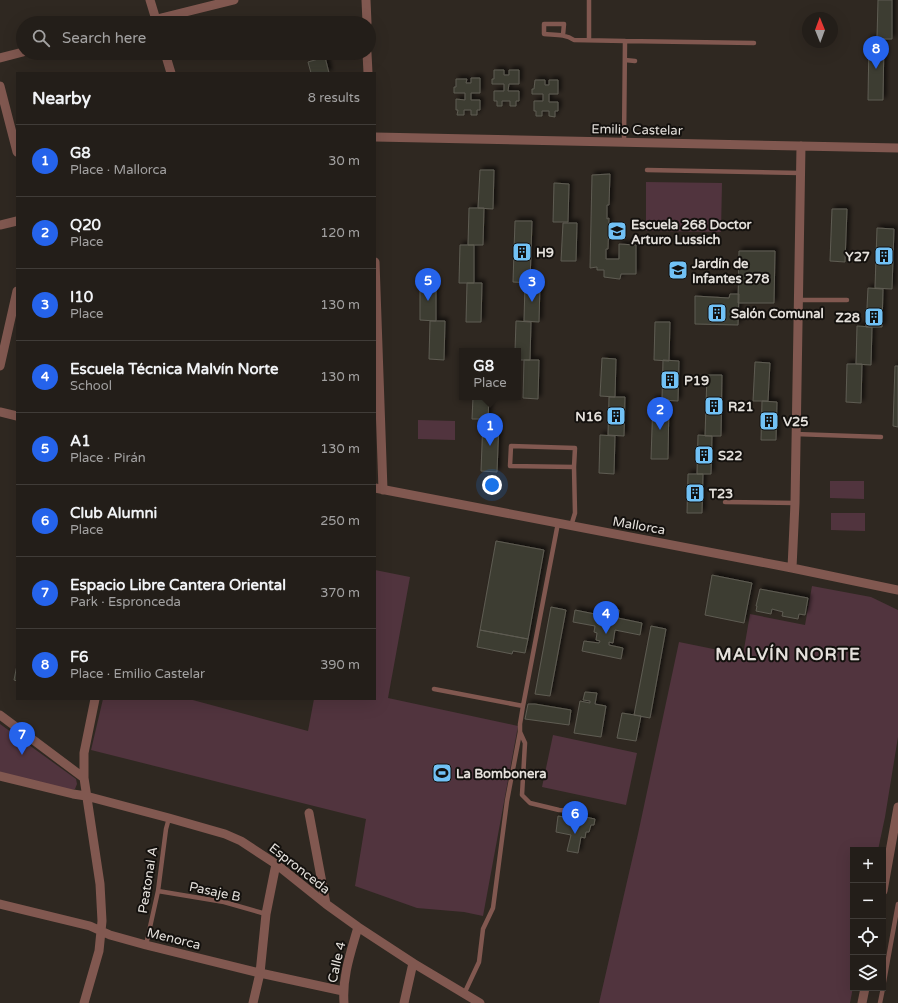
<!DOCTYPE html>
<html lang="en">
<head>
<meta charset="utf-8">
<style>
	:root { --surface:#231e19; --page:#2b2722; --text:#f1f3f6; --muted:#a3a2a2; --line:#403c38; --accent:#2563eb }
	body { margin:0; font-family:"Varela Round",sans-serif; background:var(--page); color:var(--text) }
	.controls { position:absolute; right:12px; bottom:12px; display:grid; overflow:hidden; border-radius:0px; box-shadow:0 4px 16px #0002 }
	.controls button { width:36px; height:36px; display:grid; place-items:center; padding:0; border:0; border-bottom:1px solid var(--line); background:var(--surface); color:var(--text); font:20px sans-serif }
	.compass { position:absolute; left:802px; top:12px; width:36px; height:36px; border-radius:50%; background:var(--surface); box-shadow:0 4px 16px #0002; rotate:359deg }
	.you { position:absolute; left:492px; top:485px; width:14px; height:14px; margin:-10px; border:3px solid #fff; border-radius:50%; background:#1a73e8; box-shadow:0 0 0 6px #1a73e833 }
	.badge { display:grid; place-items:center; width:26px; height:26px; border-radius:50%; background:var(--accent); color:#fff; font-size:13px; font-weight:700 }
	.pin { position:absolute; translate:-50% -33px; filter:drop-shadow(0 1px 2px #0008) }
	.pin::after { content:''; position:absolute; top:21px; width:14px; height:12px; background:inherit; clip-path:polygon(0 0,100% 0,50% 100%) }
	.popup { position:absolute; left:459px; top:348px; width:62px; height:52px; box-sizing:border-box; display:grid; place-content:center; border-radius:0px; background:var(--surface); filter:drop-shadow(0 1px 3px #0005); font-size:13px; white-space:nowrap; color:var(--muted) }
	.popup b { font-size:15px; color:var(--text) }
	.popup::after { content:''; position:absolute; left:50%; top:100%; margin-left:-8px; border:8px solid transparent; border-top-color:var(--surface) }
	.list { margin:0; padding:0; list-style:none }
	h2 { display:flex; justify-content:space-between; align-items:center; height:52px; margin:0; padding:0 16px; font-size:17px }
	h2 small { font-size:13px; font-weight:400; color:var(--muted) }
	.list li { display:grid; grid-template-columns:26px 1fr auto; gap:12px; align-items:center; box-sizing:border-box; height:72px; padding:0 16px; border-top:1px solid var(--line) }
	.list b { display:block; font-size:15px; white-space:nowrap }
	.list p { margin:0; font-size:13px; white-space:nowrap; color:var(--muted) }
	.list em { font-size:13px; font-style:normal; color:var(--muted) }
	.icon { flex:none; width:22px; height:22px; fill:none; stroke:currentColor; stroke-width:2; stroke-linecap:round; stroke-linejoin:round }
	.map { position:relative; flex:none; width:898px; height:1003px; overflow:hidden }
	.search { position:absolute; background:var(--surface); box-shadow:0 4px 16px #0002; left:16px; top:16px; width:360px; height:44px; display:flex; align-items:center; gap:10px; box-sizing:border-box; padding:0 14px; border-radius:22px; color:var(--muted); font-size:15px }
	.panel { position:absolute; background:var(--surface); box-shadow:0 4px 16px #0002; left:16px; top:72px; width:360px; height:628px; border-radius:0px }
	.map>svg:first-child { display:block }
	.green { fill:#51343e }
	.building { fill:#3e3d33; stroke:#5e5c52; filter:url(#shadow) }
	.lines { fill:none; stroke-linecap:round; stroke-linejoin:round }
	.service { stroke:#815850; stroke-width:4.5 }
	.minor { stroke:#815850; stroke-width:9 }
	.labels { text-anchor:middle; stroke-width:4; stroke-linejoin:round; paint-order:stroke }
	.street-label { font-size:13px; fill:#e5e1dc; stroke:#14110e }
	.poi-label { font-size:13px; font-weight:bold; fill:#e5e1dc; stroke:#14110e; text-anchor:start }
	.district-label { font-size:17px; font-weight:bold; letter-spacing:1px; fill:#e5e1dc; stroke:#14110e }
</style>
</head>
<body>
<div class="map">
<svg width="898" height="1003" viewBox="0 0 898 1003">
	<defs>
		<filter id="shadow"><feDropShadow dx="3" dy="-3" stdDeviation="2" flood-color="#0009"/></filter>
	</defs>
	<rect width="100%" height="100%" fill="#2f2821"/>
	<path class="green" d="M646 182 722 183 721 232 646 231Z
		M418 420 455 421V440L418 439Z
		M830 481H864V499L830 498Z
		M831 513H865V531L831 530Z
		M375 570 410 577 388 698 518 726 483 916 464 912 417 908 355 886 366 819 91 750 103 699H189L308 731 314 699H375Z
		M812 586 871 597 898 610V737L885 817 878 850H853V987L850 1003H599L638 834 679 642 743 655 750 614 805 625Z
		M0 724 76 779 77 784 75 789 72 790 0 773Z
		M553 735 637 753 626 805 542 787Z"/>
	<path class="building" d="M878 0H892V39H877Z
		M869 39H884L883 100H868Z
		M325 57 329 73H311L308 62Z
		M494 70H504V75H509V70H519V84H509L508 91H519V101H516V106H510V101H502V106H497V101H494V91H504V84H492V79H494Z
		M471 78H480V93H471V100H480V110H477V115H471V110H464V115H457L458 110H456V99L465 100V93H454V87H456V79H467L466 83H471Z
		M535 80H545V85H549V80H558V94H549V102H558V111H555V117L549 116V111H542V116H536V111H534V101H543V94H532V89H534Z
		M480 170H494L493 209 478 208Z
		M610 174 609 205H607V219L609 218 608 249H606V259H619V244L636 245V274H621L620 279H619L604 277V270H597V267L590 268 592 175Z
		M554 183 569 184 568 222H553Z
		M469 208H484L483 245H468Z
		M832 209H847L845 262 830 261Z
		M515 221H532L530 283 513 282Z
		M563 223H577L576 261H561Z
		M877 228 894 229 892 289 875 288Z
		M460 245H474V283H459Z
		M739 251H775L774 303H738Z
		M420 281 436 282V321L420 320Z
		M467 283H482L481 322H466Z
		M525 283H540L539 322 524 321Z
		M868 288 883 289 882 327H866Z
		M730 294H739L738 325 695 324V296L729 298Z
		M430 321H445L444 360 429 359Z
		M516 321 531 322 530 360H518V351H515Z
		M655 322H670L669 361 654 360Z
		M857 326 872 327 871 365 856 364Z
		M602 358 616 359 615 397 600 396Z
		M524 360H539L538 399 523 398Z
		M663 360 679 361 678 401 662 400Z
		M755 362 770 363 768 401H753Z
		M847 364H862L861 403 846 402Z
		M895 366H898V427L893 426Z
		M707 375H722L721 436H705Z
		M473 397H489L488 419H472Z
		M609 397H625L624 436 608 435Z
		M653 399 669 400 668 459H651Z
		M762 401 777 402 776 440H761Z
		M483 419 499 420 497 472 481 471Z
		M600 435 615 436 614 474 599 473Z
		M698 435 712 436 711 474H697Z
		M688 474H703L702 513H687Z
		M496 541 544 550 528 639 480 630Z
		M712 575 752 583 744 623 705 615Z
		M760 589 808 598 805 615 799 614 798 619 782 616 783 612 772 609 771 614 756 611 757 606H756Z
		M601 606 619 610 618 618 642 623 640 635 615 630 613 643 609 642V645L623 648 621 659 582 651 584 641 599 643 600 641 596 640 597 633 594 632 595 626 573 622 575 610 600 615Z
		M551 607 566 610 550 696 535 694Z
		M651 626 666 629 650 718 634 715Z
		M480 630 528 639 525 653 513 651 512 654 477 647Z
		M17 665V681L14 680Z
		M585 692 597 693 595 704 606 706 601 737 574 733 580 701 590 703V701L583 700Z
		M528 704H535L571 710 569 725 525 719Z
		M622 713 641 716 636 741 617 738Z
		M571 814 595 819 594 825H591L589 832H586L585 838 581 837 578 853 567 851 571 835 556 832 558 816 570 818Z"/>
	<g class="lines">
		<path class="service" d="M563 35 564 24H544V34C555 35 565 34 574 40L625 41 624 142
			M589 40V0
			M625 41 754 43
			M625 60 635 61
			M647 170 800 173
			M798 300H847
			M795 434 881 437
			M725 502 795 503
			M571 526 575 513 574 467 510 466 511 446 575 448 574 467
			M434 689 523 706
			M520 732 525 743 522 795 530 803 559 810 575 811
			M158 891 224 902 266 914
			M146 945 158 891 166 829 169 818
			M883 987 898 904
			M464 994 479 962 483 929 493 908 507 801 520 732V724L523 706 558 523
			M880 1003 883 988"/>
		<path class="minor" d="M150 0 157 23
			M366 0 367 23
			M141 23 234 0
			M165 53 171 73
			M367 53 368 73
			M0 58 23 52
			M0 86 17 152
			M375 137 898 148
			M0 225 17 221
			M375 262 383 490
			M0 366 17 291
			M0 412 17 416
			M375 488 792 568 898 590
			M792 568 795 503 801 146
			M0 715 84 778
			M0 776 73 794 86 796 169 818 225 834 241 841 276 864 326 904 358 927 413 963 480 1003
			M309 813 326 904
			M883 891 898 807
			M0 904 90 926 110 935 146 945 260 973 343 991
			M84 1003 99 951 102 921 100 884 84 778V753L95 699
			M253 1003 260 973 266 914 276 864
			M344 1003C342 976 351 952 358 927
			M404 1003 413 963
			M862 1003 865 988"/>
	</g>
	<defs>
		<symbol id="school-square" viewBox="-11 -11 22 22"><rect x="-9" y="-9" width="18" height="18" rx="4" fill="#71c1f5" stroke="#14110e"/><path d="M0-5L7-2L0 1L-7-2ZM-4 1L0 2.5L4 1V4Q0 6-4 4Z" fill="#111"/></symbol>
		<symbol id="building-square" viewBox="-11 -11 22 22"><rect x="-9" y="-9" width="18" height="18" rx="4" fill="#71c1f5" stroke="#14110e"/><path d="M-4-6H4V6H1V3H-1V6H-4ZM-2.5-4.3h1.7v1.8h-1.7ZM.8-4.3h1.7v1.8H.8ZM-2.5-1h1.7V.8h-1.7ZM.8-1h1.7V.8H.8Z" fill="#111"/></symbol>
		<symbol id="stadium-square" viewBox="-11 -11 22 22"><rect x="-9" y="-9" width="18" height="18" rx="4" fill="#71c1f5" stroke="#14110e"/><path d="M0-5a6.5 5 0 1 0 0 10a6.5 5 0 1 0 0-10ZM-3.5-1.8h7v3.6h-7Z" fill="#111"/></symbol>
	</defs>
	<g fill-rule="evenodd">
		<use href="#school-square" x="606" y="220" width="22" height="22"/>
		<use href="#building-square" x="511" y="241" width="22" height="22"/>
		<use href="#building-square" x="873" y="245" width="22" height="22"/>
		<use href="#school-square" x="667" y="259" width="22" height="22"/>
		<use href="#building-square" x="706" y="302" width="22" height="22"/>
		<use href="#building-square" x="863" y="306" width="22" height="22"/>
		<use href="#building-square" x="659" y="369" width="22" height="22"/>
		<use href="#building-square" x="703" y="395" width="22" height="22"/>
		<use href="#building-square" x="605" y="405" width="22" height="22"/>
		<use href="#building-square" x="758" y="410" width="22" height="22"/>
		<use href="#building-square" x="693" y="444" width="22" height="22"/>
		<use href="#building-square" x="684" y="482" width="22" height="22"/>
		<use href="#stadium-square" x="431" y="762" width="22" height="22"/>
	</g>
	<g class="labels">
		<g class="street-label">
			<text transform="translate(637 129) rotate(1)" y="5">Emilio Castelar</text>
			<text transform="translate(639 525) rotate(10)" y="5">Mallorca</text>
			<text transform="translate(300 868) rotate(38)" y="5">Espronceda</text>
			<text transform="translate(147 880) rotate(-81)" y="5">Peatonal A</text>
			<text transform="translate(215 891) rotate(12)" y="5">Pasaje B</text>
			<text transform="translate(174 938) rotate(14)" y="5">Menorca</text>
			<text transform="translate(336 962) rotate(-77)" y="5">Calle 4</text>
		</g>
		<g class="poi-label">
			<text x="631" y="229">Escuela 268 Doctor<tspan x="631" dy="15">Arturo Lussich</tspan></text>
			<text x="536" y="257">H9</text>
			<text x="870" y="261" text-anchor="end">Y27</text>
			<text x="692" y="268">Jardín de<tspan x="692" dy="15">Infantes 278</tspan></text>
			<text x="731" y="318">Salón Comunal</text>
			<text x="860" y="322" text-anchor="end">Z28</text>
			<text x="684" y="385">P19</text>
			<text x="728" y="411">R21</text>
			<text x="602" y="421" text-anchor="end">N16</text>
			<text x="783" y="426">V25</text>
			<text x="718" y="460">S22</text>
			<text x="709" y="498">T23</text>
			<text x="456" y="778">La Bombonera</text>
		</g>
		<g class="district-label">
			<text x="788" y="660">MALVÍN NORTE</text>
		</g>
	</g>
</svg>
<div class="controls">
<button>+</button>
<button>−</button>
<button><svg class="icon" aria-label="locate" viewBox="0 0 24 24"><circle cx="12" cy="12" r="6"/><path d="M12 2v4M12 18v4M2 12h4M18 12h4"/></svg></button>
<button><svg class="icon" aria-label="layers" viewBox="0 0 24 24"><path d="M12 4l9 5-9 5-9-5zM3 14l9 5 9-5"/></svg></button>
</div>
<svg class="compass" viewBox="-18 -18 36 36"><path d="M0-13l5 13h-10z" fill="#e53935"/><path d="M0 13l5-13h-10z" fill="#a3a2a2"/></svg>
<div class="you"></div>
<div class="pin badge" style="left:490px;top:446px">1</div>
<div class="popup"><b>G8</b>Place</div>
<div class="pin badge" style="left:660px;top:430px">2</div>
<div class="pin badge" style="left:532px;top:302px">3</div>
<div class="pin badge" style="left:606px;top:634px">4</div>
<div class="pin badge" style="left:428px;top:301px">5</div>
<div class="pin badge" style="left:575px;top:834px">6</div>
<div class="pin badge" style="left:22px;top:755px">7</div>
<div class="pin badge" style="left:876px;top:69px">8</div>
<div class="search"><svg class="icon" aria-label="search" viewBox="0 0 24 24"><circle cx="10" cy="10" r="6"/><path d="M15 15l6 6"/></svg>Search here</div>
<section class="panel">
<h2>Nearby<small>8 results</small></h2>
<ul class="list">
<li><span class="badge">1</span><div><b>G8</b><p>Place · Mallorca</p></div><em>30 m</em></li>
<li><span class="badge">2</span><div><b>Q20</b><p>Place</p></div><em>120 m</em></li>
<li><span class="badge">3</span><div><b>I10</b><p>Place</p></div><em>130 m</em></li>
<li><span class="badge">4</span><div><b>Escuela Técnica Malvín Norte</b><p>School</p></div><em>130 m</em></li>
<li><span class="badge">5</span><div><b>A1</b><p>Place · Pirán</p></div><em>130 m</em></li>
<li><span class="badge">6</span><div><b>Club Alumni</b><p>Place</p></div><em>250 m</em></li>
<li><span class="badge">7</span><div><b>Espacio Libre Cantera Oriental</b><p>Park · Espronceda</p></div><em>370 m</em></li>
<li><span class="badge">8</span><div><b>F6</b><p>Place · Emilio Castelar</p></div><em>390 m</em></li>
</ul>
</section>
</div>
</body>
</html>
